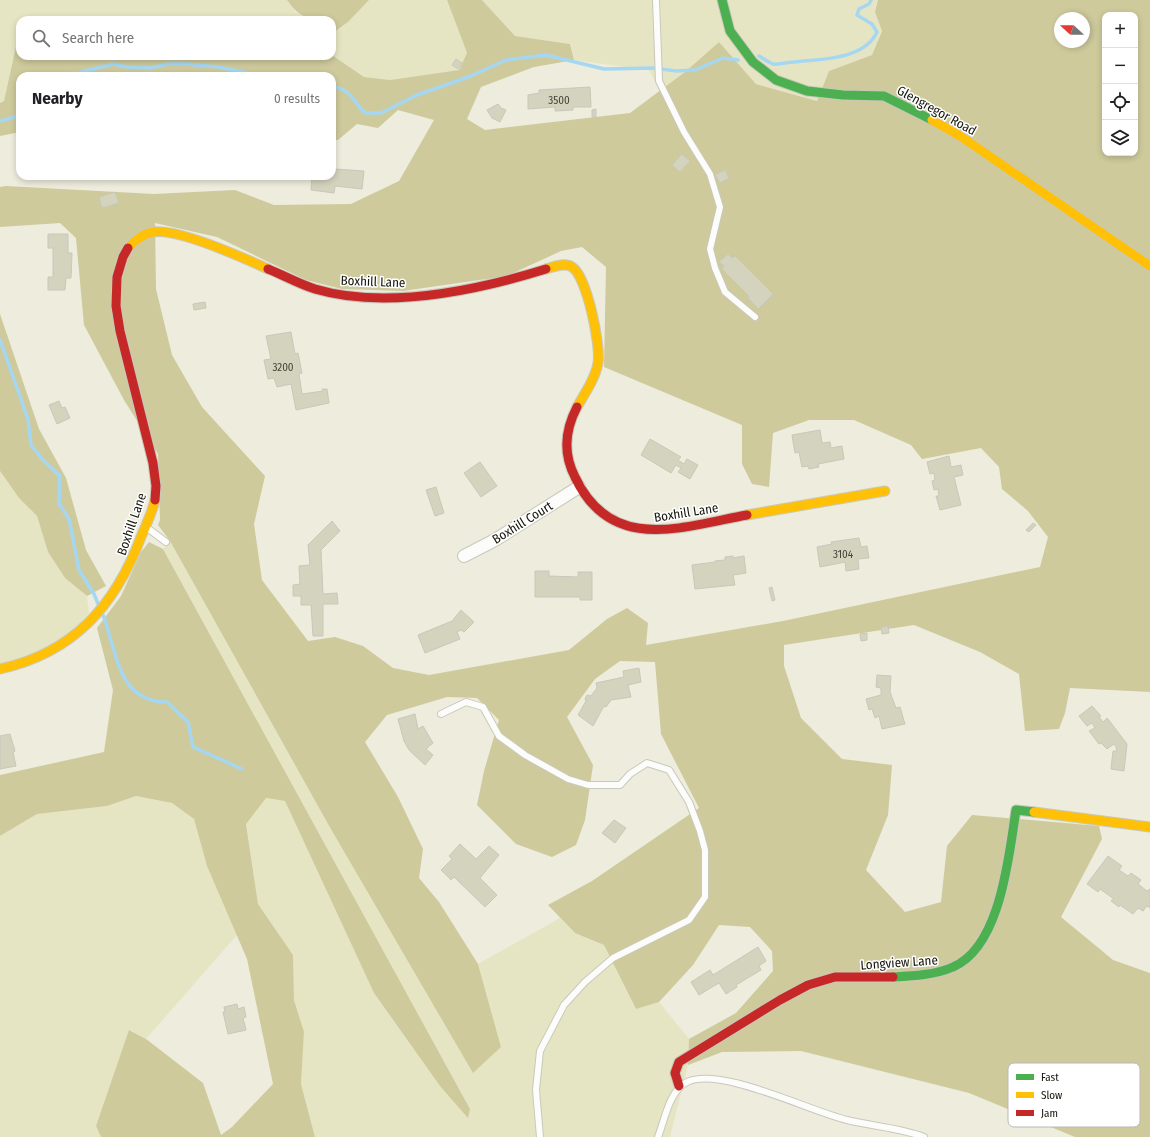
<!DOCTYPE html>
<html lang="en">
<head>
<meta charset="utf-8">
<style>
	:root { --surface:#fff; --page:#f6f6f6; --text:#202124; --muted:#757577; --line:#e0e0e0 }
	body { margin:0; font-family:"Fira Sans Condensed",sans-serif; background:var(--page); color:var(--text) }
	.controls { position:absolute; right:12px; top:12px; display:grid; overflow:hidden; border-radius:8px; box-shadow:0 2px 6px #0003 }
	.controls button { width:36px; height:36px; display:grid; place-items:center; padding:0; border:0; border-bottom:1px solid var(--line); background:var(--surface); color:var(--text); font:20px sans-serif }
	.compass { position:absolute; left:1054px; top:12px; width:36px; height:36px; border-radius:50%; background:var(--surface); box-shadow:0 2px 6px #0003; rotate:291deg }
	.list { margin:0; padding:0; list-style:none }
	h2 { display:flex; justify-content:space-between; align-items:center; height:52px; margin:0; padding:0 16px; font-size:17px }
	h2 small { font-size:13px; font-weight:400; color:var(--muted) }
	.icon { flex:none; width:22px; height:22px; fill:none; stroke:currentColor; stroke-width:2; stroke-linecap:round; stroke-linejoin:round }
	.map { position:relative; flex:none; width:1150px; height:1137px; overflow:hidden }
	.search { position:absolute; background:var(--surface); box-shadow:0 2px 6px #0003; left:16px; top:16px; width:320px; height:44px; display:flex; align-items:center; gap:10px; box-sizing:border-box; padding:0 14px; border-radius:12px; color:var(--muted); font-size:15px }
	.panel { position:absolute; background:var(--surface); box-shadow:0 2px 6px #0003; left:16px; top:72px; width:320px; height:108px; border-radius:12px }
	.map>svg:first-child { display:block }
	.green { fill:#e6e5c3 }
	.forest { fill:#ceca9c; fill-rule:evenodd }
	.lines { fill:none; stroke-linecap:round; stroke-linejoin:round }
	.stream { stroke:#a6d7f2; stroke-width:3.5 }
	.building { fill:#d4d3be; stroke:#c8c8bb }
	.lane-casing { stroke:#c9c8bc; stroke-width:8 }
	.street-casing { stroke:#c9c8bc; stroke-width:14 }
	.fast-casing { stroke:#c9c8bc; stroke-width:11 }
	.slow-casing { stroke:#c9c8bc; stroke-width:11 }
	.jam-casing { stroke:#c9c8bc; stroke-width:11 }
	.lane { stroke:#fcfcfa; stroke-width:6 }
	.street { stroke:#fcfcfa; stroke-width:12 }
	.fast { stroke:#4caf50; stroke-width:9 }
	.slow { stroke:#ffc107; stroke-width:9 }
	.jam { stroke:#c62828; stroke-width:9 }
	.labels { text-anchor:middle; stroke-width:3; stroke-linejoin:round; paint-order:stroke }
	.number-label { font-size:11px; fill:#454438 }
	.street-label { font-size:13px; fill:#15150b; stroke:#fff }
	.key { fill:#fff; stroke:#b9b9b6; stroke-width:1 }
	.key-label { font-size:11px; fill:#15150b }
</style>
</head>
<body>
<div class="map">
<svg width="1150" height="1137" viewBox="0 0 1150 1137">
	<rect width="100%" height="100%" fill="#edecdd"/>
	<path class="green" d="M0 0H287L295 12 311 20H20V42H17L4 101 0 103Z
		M369 0H447L467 53 459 70 390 80 364 77 332 55V32H334L348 22Z
		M482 0H878L875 12 882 30 872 55 829 71 817 101 756 84 719 42 685 72 660 91 649 70 574 60 570 44 515 36Z
		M0 471 19 498 37 516 48 552 65 578 87 596 89 613 70 635 37 654 0 664Z
		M170 541 328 824 501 1047 478 964 560 918 575 933 604 945 636 1009 659 1002 689 1039 688 1065 670 1137H315L301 1084 304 1032 294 1000 293 955 258 904 246 823 265 798 285 801 374 993 440 1086 470 1109 163 549Z
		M136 796 172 803 194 819 207 866 237 935 146 1039 130 1030 96 1126 101 1137H0V836L37 814 107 806Z"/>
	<path class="forest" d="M287 0H369L348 22 334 32H332V20C310 20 300 19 287 0Z
		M447 0H482L515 36 570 44 574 60 534 67 481 87 467 119 485 130 630 113 685 72 719 42 756 84 817 101 829 71 872 55 882 31 875 12 878 0H1150V692L1070 688 1065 713 1059 729 1025 731 1019 674 980 652 914 625 784 645V666L801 718 842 759 892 765 888 815 866 870 905 912 941 902 947 846 972 815 1099 826 1102 839 1061 917 1113 960 1150 973V1137H1075L969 1093 801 1051 722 1052 688 1065 689 1039 736 1013 773 971 772 951 750 927 719 925 693 965 659 1002 636 1009 604 945 575 933 548 905 592 881 699 808 661 734 655 662 620 661 595 679 567 717 593 765 585 820 576 845 552 857 516 844 477 805 484 771 499 720 477 698 447 697 387 715 365 742 398 797 423 849 419 878 439 902 478 964 501 1047 473 1073 328 824 170 541 158 525 160 520 158 454 124 400 84 325 76 238 60 223 0 227V187L6 186 154 194 235 190 274 205 351 204 399 181 434 120 398 110 378 128 357 124 338 140H332V76H20V132L0 136V103L4 101 17 42H20V56L332 55 364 77 390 80 459 70 467 53ZM1105 15H1135V153H1105ZM1060 18H1084V42H1060ZM155 223 217 237 306 280 342 289 403 291 507 276 561 251 582 247 606 267 604 367 742 425V464L752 484 769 487 773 433 809 420H854L911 445 922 459 981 448 999 467 1002 489 1028 511 1048 537 1040 567 783 621 646 645 648 623 627 608 607 619 569 650 429 675 393 668 363 646 335 637 308 641 262 580 254 524 265 476 202 407 172 355 156 289Z
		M0 314 39 429 66 478 86 550 106 586 87 596 65 578 48 552 37 516 19 498 0 471Z
		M149 542 163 549 470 1109 468 1118 440 1086 374 993 285 801 266 798 246 824 258 904 293 955 294 1000 304 1032 301 1084 315 1137H101L96 1126 129 1030 146 1039 203 1083 221 1135 232 1127 273 1084 247 959 207 866 194 819 172 803 136 796 107 806 37 814 0 836V775L104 752 113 690 97 628 121 596 141 552Z"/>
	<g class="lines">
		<path class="stream" d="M759 56C764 59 768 62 773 64 779 65 788 62 794 62 821 59 864 60 877 32L872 24 857 15 859 9 869 4 871 0
			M28 76 77 73 113 64 128 67 150 68 168 64H187L218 67 264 76
			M332 88C348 85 355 104 365 113H381L417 95 471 76 506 60 546 55 604 69 654 68 676 71 695 70 723 58 738 60
			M0 121 18 116 20 114
			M0 340 28 419 31 445 43 460 60 476 59 504 69 519 79 570 94 594 99 606
			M103 615C117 651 117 702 167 702L188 722 193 747 242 769"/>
	</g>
	<path class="building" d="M456 59 462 63 458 69 452 65Z
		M590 87 591 107H573V110L555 111V107L528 109V95L539 93V90Z
		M498 104 501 108 506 110 500 122 492 118 487 110Z
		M596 109V117H592V110Z
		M682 154 690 161 680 172 672 165Z
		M334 169 364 171 362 189 335 186 334 193 311 190 312 176H332V171Z
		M725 170 729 178 720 183 715 175Z
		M115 192 119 203 102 208 99 197Z
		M48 234H68V253H72L71 278H66L65 290H48V277H53V248H48Z
		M728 254 732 258 735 256 773 294 758 309 748 298 749 296 722 269 724 266 719 262Z
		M205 302 206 308 194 310 193 304Z
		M291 332 295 354 298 353 302 373 299 374 302 394 323 391 322 389H327L329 403 296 410 291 384 277 387 274 378 268 379 264 360 271 359 266 336Z
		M59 401 62 408 65 407 70 418 57 424 49 405Z
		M820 430 822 443 830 442 831 448 842 446 844 459 818 464 819 467 809 469 808 466 802 467 799 452 795 453 792 435Z
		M650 439 681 457 678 460 684 464 687 459 698 465 690 479 678 472 681 468 676 465 671 473 641 455Z
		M949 456 951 467 961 465 963 475 954 477 961 505 940 510 936 496H939L938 489 934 490 932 481 935 480 934 473 930 474 927 462Z
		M480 462 497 486 481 497 464 473Z
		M436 487 444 513 435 516 426 490Z
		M332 521 340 531 321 550 323 594 337 593 338 604H323V636H313L311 605H301V596H293V585L300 584 299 566 310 565 308 545Z
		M1033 523 1036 525 1029 532 1026 530Z
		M859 538 861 547 867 546 869 558 858 559 859 569 846 571 845 562 820 567 817 547 832 544 831 542Z
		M733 556V558L744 556 746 573 733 575 735 585 695 589 692 565 715 562V561L725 560V557Z
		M535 571H549V576L578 577V572H592V600H580V597H535Z
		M772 587 775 600 772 601 769 588Z
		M461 610 474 622 464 632 461 630 457 632 460 639 425 653 418 635 452 621Z
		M888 626 889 633 882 634 881 627Z
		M867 633V640L861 641 860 634Z
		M639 668 641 682 628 685 631 697 611 700 606 707 604 706 593 726 578 715 586 701 585 699 587 695 591 696 597 688 596 683 624 677 623 671Z
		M877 675 891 676 890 692 896 708 900 707 905 724 882 729 879 716 875 718 872 709 869 710 866 699 881 695V688L876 687Z
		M1092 706 1101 716 1099 717 1103 722 1107 718 1108 719 1127 744 1124 771 1111 769 1113 751H1117L1116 747 1114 744 1107 749 1101 743 1099 744 1089 731 1095 728 1092 723 1087 726 1079 716Z
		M415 714 418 729 423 726 433 743 426 749 433 755 425 765 409 750 404 741 398 719Z
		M10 734 15 751 13 752 16 766 0 769V736Z
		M614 820 626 828 615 843 602 833Z
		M460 844 476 859 489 846 499 855 480 878 497 895 485 907 454 877 451 880 441 870 452 859 449 856Z
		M1108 856 1122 866 1119 870 1128 876 1131 873 1141 880 1138 884 1147 891 1150 889V908L1147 906 1143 911 1138 908 1133 914 1120 905 1119 907 1111 901 1114 899 1100 889 1098 892 1087 884Z
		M758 947 766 961 759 966 761 970 736 985 737 987 726 994 719 983 699 995 691 982 710 970 713 975Z
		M237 1004 238 1009 244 1007 246 1017 243 1018 246 1030 228 1034 223 1012H225L224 1007Z"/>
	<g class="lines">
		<defs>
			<path id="lane" d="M656 0 659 81 684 132 710 174 720 207 710 249 715 268 725 292 755 317
				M146 527 166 542
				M441 714 466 702 483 707 499 736 525 755 568 779 588 785H620L630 774 647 763 669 770 689 802 700 831 705 850V897L689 920 613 958 585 982 564 1005 540 1051 536 1090 540 1137
				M658 1137C665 1119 669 1091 687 1082 720 1066 809 1111 847 1120 871 1126 901 1128 924 1137"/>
			<path id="street" d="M464 556 495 540 579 487"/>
			<path id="fast" d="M722 0 730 31 753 62 776 80 807 91 843 95 884 96 932 120
				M893 977C913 976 935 975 953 967 1001 947 1009 854 1016 810L1034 812"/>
			<path id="slow" d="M932 120 960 136 1150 266
				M128 248C135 240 142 234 153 232 177 228 244 258 268 269
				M546 269C553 267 565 262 572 267 587 276 601 346 598 363 595 379 585 393 577 407
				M747 515 885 491
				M0 669C73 653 115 606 141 537 146 525 152 513 155 500
				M1034 812 1150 827"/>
			<path id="jam" d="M128 248 123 257 117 277 116 306 120 331 153 463 156 486 155 500
				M268 269C283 275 299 284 315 289 386 310 478 290 546 269
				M577 407C565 430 563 454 575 477 611 554 682 527 747 515
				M679 1086 675 1073 679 1062 780 1000 808 985 835 977H893"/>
		</defs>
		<use href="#lane" class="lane-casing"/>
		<use href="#street" class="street-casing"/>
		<use href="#fast" class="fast-casing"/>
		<use href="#slow" class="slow-casing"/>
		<use href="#jam" class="jam-casing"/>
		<use href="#lane" class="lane"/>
		<use href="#street" class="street"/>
		<use href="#fast" class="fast"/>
		<use href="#slow" class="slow"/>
		<use href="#jam" class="jam"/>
	</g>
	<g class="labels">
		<g class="number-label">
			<text x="559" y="104">3500</text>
			<text x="283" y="371">3200</text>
			<text x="843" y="558">3104</text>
		</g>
		<g class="street-label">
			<text transform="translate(937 110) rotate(29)" y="5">Glengregor Road</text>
			<text transform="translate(373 281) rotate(2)" y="5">Boxhill Lane</text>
			<text transform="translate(686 512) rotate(-9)" y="5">Boxhill Lane</text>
			<text transform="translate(522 522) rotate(-32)" y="5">Boxhill Court</text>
			<text transform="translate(131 524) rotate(-71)" y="5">Boxhill Lane</text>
			<text transform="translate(899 962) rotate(-4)" y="5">Longview Lane</text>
		</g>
	</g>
	<rect x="1008" y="1063" width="132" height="64" rx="6" class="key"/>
	<rect x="1016" y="1074" width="18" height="6" fill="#4caf50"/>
	<rect x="1016" y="1092" width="18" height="6" fill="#ffc107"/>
	<rect x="1016" y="1110" width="18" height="6" fill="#c62828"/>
	<g class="key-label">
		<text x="1041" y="1081">Fast</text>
		<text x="1041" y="1099">Slow</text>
		<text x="1041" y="1117">Jam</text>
	</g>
</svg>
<div class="controls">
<button>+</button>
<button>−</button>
<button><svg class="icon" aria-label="locate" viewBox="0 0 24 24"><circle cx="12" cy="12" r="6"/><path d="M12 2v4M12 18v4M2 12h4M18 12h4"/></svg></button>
<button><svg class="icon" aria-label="layers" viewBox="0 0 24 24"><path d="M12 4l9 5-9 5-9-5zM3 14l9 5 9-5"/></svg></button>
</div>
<svg class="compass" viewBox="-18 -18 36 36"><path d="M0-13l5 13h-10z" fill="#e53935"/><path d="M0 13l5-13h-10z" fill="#757577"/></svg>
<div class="search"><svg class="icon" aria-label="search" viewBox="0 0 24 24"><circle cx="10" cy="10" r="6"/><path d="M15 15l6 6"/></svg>Search here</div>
<section class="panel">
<h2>Nearby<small>0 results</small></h2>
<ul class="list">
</ul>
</section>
</div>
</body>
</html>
